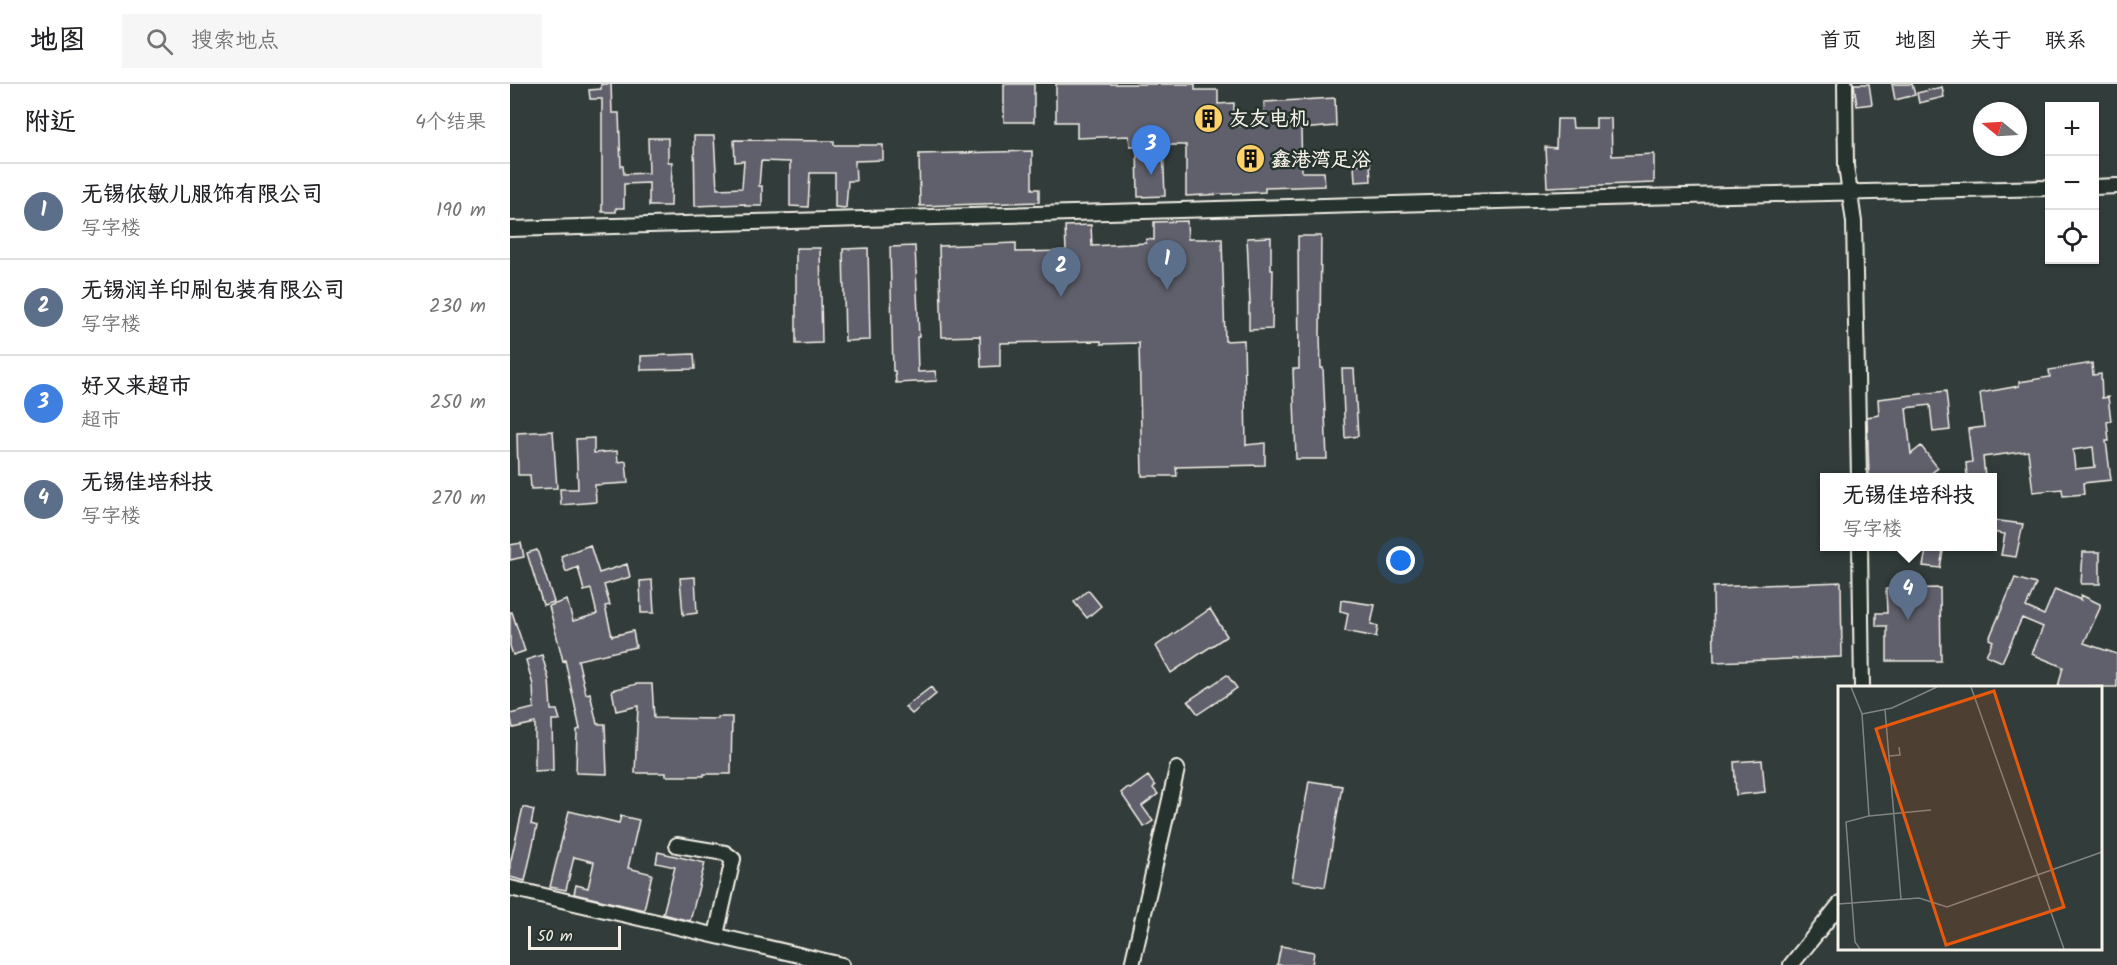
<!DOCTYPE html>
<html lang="zh">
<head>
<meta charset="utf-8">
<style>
	:root { --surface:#fff; --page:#f6f6f6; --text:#202124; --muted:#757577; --line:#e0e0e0; --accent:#847042 }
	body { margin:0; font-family:Kalam,"LXGW WenKai TC",sans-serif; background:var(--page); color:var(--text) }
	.controls { position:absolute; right:18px; top:18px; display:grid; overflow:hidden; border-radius:0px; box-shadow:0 2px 4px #0004 }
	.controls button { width:54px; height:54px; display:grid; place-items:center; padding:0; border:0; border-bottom:2px solid var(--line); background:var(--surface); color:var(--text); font:30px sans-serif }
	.compass { position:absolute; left:1463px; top:18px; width:54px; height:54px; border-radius:50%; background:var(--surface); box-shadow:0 2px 4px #0004; rotate:288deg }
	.scale { position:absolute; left:18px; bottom:15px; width:93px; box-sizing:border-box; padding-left:6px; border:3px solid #f4f1e8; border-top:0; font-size:16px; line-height:21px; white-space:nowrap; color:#f4f1e8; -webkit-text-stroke:4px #26332d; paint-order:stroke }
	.you { position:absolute; left:891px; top:477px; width:21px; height:21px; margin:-15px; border:4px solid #fff; border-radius:50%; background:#1a73e8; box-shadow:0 0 0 9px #1a73e833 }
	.badge { display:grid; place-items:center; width:39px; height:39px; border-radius:50%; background:var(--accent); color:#fff; font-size:20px; font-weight:700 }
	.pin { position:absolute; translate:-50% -50px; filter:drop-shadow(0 2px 3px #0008) }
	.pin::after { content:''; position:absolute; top:32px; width:21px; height:18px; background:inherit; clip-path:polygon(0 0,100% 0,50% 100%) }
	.popup { position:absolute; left:1310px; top:389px; width:177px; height:78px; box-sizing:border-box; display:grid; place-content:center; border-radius:0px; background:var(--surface); filter:drop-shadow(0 2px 4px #0005); font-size:20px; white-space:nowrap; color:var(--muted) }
	.popup b { font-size:22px; color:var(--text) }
	.popup::after { content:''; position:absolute; left:50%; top:100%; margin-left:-12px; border:12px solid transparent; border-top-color:var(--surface) }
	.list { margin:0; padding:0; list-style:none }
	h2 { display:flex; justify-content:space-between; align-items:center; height:78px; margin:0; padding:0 24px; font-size:26px }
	h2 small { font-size:20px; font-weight:400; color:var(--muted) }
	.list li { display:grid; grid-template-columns:39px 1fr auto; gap:18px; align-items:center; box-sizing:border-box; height:96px; padding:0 24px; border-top:2px solid var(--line) }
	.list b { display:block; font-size:22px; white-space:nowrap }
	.list p { margin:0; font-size:20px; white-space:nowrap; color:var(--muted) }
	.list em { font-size:20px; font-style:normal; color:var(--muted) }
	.icon { flex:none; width:33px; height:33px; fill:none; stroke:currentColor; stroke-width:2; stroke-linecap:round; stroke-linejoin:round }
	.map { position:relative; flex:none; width:1607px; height:881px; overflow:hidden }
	header { display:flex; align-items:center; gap:36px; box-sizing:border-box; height:84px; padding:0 30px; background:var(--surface); border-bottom:2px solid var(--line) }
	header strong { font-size:28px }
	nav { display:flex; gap:33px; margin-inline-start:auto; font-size:21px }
	.search { width:420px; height:54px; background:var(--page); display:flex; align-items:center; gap:15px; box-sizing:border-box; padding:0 21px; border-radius:0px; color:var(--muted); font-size:22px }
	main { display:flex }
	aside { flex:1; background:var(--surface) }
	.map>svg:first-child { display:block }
	.building { fill:#61606c; stroke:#f4f1e8; stroke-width:1.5; fill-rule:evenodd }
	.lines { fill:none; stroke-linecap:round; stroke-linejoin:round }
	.minor-casing { stroke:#f4f1e8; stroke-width:18 }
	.minor { stroke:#26332d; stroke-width:14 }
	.labels { text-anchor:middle; stroke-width:5; stroke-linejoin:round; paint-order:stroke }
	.poi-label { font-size:20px; font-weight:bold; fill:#f4f1e8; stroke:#26332d; text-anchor:start }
	.inset-road { fill:none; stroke:#808480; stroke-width:1.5 }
	.view { fill:#e8590c; fill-opacity:0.15; stroke:#e8590c; stroke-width:3 }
	.inset-edge { fill:none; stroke:#f4f1e8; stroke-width:3 }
</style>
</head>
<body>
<header>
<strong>地图</strong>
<div class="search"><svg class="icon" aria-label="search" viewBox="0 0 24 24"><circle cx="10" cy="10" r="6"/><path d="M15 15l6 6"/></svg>搜索地点</div>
<nav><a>首页</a><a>地图</a><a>关于</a><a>联系</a></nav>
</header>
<main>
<aside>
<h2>附近<small>4个结果</small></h2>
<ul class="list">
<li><span class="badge" style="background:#5c6f8a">1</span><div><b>无锡依敏儿服饰有限公司</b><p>写字楼</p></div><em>190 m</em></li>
<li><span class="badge" style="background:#5c6f8a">2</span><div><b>无锡润羊印刷包装有限公司</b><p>写字楼</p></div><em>230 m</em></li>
<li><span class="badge" style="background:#3f7fe0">3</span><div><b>好又来超市</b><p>超市</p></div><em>250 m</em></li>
<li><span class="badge" style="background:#5c6f8a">4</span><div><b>无锡佳培科技</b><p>写字楼</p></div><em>270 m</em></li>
</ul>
</aside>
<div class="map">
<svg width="1607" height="881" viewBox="0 0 1607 881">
	<rect width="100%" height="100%" fill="#323c3a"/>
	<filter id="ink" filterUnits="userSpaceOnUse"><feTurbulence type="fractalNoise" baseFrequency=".0167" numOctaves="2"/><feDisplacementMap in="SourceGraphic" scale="12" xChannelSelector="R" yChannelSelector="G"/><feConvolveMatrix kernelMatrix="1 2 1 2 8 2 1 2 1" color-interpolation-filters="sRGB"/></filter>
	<g filter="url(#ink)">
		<path class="building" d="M91 0H101L102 29H109L111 82H113L114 90 139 89 138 54H158V78H162L161 122H139V99L114 100V124H106V128H92V15H80L79 6 91 5Z
			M494 0H524V38H494Z
			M546 0H685V6H708V20L724 19V42L755 41 754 18 825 14 826 42 791 45 792 88H814L815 102 755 104V108L676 112V61H653L655 112 628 113 627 62H620L619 52 567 54V38H546Z
			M1344 0H1359L1362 20 1347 22Z
			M1382 0H1402L1405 11 1385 16Z
			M1432 3 1434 13 1409 19 1407 9Z
			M1086 34H1101L1102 72 1144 70V99L1037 103 1035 63 1046 64 1047 35H1062L1063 44H1086Z
			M184 52H204L207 105 232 104 234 77 225 78 224 56 324 57V61H373V76L345 77 346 97H338L336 124 325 123V89H300L298 123 280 122V78L251 77 249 102H252V122H235V120L185 122Z
			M522 67V105H529V118L410 122 409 70Z
			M860 79 861 97 845 98 844 81Z
			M677 137 678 155H712L715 257 734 256 736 361 755 359V381L666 383 667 392H632L629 259 591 260V257L490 259V282L471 283 470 252 432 253 429 162 506 159V168L556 167 555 142 581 141 582 162 636 159V155L644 156V138Z
			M788 152H811L810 252 811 284H813L817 375H786L783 285H789Z
			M761 153V186H763L762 245 739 246V220H740L737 154Z
			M405 162 409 253H407L408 288 425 287 427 297 386 299 385 287H383L380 163Z
			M286 164H310L312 259 286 260Z
			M358 164 360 256 335 257 333 165Z
			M184 270 185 285 131 286V272Z
			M1582 279 1583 291 1591 290 1592 314 1598 313 1601 337 1597 338 1599 357H1596L1601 396 1573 399 1574 410 1553 412 1552 405 1523 408 1518 367 1473 373 1475 393H1457L1456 379 1462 378 1458 345 1474 343 1470 309 1509 302V298L1540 293 1539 286ZM1583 363 1585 383 1565 385 1563 366Z
			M832 285H844L848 352 835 354Z
			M1436 307 1440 346 1423 348 1420 321 1396 324 1401 370 1411 362 1428 384 1416 393H1359L1357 333 1369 331 1368 315Z
			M43 347 47 404 21 405 20 391H8L7 349Z
			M84 354V369L107 367 108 378 116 377 118 399 85 401 86 418 51 421 50 405H68L66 355Z
			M1482 436 1513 440 1506 473 1491 471 1495 450 1482 448Z
			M11 459 14 473 0 476V461Z
			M80 461 89 489 117 480 120 493 94 501 100 521 95 522 102 552 123 547 126 563 68 576 76 610 80 609 87 640H95L97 690 66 689 67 646 70 645 55 576 53 577 39 522 57 516 63 537 87 530 81 505 74 507 68 483 56 488 51 472Z
			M1417 462H1432L1431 467H1433L1430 484 1413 482Z
			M27 466 44 518 33 521 17 469Z
			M1573 468H1590V500H1571Z
			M185 493 187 529 173 531 170 494Z
			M1505 494 1526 500 1516 523 1534 531 1545 505 1571 516V511L1590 520V524L1574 559 1607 570V603H1548L1553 583 1522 570 1533 543 1512 534 1492 578 1476 571 1483 557 1479 555Z
			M142 496 144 529H131L130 497Z
			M1331 498 1332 573 1204 578 1203 503Z
			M1430 504 1431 577H1377V542H1366V529H1377L1376 505Z
			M578 506 591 522 577 534 564 518Z
			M831 516 865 521 861 540 868 542 866 553 835 547 838 529 830 527Z
			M700 525 717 552 661 589 646 562Z
			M0 528H2L15 567 3 571 0 562Z
			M32 571 39 596 41 626H47L50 636H42L43 686 25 687V639L3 644 0 630 24 624 23 601 16 576Z
			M717 591 727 604 688 630 678 617Z
			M127 600H142L144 634 208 635V633H222L221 690H194V692H156V689H125L128 622 106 627 102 606Z
			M421 603 426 610 402 630 395 623Z
			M1252 676 1255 708 1226 711 1224 678Z
			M638 692 645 702 643 704 648 710 632 722 643 737 634 743 611 709 618 703 620 705Z
			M799 697 832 702 815 803 782 797Z
			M13 723 24 726 21 740 27 742 15 797 0 793V780Z
			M59 727 109 739 111 732 129 736 118 784 142 790 134 826 64 810 66 801 78 804 84 778 64 773 56 806 40 803Z
			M148 768 195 779 180 837 153 830 165 783 146 779Z
			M771 862 804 868 802 881H767Z"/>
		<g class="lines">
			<defs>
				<path id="minor" d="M1335 0 1336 82 1344 138 1349 394
					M1584 103 1607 102
					M0 145 1130 113 1540 104
					M1350 462 1352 604
					M167 761 215 769 223 775 206 851
					M0 804 332 881
					M622 881 667 685
					M1281 881 1330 820"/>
			</defs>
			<use href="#minor" class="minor-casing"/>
			<use href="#minor" class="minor"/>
		</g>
	</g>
	<defs>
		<symbol id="building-disc" viewBox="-11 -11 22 22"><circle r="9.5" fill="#ffd166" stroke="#26332d"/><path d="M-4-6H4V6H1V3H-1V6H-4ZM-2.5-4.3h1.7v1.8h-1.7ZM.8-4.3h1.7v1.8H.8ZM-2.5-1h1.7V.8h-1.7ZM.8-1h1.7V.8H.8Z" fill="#111"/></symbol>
	</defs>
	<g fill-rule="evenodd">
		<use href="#building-disc" x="682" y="18" width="33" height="33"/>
		<use href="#building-disc" x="724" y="58" width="33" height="33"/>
	</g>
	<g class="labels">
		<g class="poi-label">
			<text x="719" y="41">友友电机</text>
			<text x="761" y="82">鑫港湾足浴</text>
		</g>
	</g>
	<g transform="translate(1328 602)">
		<rect width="264" height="264" fill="#323c3a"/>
		<path class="inset-road" d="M13 1 24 28 31 130 8 136 17 256 22 263M133 1 226 263M47 24 63 213M24 28 54 22 99 1M51 70 62 69 61 61M31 130 93 124M0 218 81 212 109 221 264 166"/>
		<path class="view" d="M156 5 226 221 108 259 38 43Z"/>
		<rect width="264" height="264" class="inset-edge"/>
	</g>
</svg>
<div class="controls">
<button>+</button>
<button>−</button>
<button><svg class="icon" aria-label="locate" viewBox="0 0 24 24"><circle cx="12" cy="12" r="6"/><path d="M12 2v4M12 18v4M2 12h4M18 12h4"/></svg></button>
</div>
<svg class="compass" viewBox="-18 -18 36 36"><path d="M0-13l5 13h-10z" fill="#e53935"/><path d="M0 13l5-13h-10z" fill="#757577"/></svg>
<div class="scale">50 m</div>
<div class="you"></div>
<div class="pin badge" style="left:657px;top:206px;background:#5c6f8a">1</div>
<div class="pin badge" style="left:551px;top:213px;background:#5c6f8a">2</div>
<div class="pin badge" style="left:641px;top:91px;background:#3f7fe0">3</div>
<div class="pin badge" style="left:1398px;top:536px;background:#5c6f8a">4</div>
<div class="popup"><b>无锡佳培科技</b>写字楼</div>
</div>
</main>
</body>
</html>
